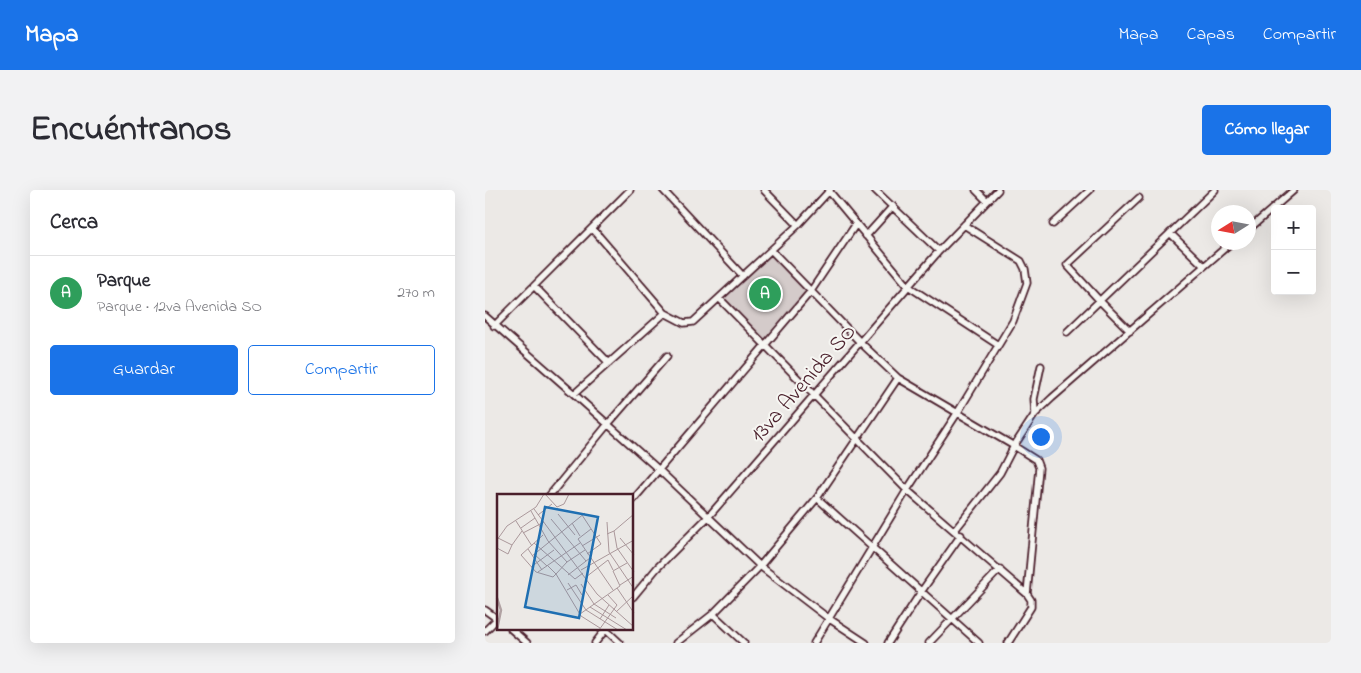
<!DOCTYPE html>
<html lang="es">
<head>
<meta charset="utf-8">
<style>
	:root { --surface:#fff; --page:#f2f2f3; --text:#2b2b33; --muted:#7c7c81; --line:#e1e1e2; --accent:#1a73e8 }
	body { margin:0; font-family:"Indie Flower",sans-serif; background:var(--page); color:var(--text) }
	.controls { position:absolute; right:15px; top:15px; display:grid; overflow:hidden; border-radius:5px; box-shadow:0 5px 20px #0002 }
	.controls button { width:45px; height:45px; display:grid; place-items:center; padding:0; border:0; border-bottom:1px solid var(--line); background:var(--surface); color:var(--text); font:25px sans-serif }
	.compass { position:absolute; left:726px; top:15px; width:45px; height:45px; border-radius:50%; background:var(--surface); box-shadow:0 5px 20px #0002; rotate:259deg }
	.you { position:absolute; left:555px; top:246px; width:18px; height:18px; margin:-12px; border:4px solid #fff; border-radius:50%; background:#1a73e8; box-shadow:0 0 0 8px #1a73e833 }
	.badge { display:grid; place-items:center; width:32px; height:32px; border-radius:50%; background:var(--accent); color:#fff; font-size:16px; font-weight:700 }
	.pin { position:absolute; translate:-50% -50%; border:2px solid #fff; box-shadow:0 1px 5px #0006 }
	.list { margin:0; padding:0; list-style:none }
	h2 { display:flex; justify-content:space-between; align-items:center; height:65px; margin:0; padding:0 20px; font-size:21px }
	h2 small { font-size:16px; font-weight:400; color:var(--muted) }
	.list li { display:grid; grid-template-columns:32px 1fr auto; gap:15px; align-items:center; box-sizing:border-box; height:75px; padding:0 20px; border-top:1px solid var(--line) }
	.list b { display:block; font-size:19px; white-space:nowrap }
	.list p { margin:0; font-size:16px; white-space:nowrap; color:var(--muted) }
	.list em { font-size:16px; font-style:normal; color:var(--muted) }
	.actions { display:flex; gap:10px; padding:15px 20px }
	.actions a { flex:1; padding:11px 0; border:1px solid var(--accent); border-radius:5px; text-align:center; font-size:18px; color:var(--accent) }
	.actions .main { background:var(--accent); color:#fff }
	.map { position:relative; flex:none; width:846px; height:453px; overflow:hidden; border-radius:5px }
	header { display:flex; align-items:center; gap:30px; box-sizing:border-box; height:70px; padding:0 25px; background:var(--accent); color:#fff }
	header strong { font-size:24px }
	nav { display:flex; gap:28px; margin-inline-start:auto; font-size:18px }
	.intro { display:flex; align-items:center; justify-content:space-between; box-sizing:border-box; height:120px; padding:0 30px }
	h1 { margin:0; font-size:35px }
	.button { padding:12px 22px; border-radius:5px; background:var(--accent); color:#fff; font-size:18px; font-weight:700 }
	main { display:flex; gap:30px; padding:0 30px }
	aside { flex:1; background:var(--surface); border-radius:5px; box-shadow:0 5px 20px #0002 }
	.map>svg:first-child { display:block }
	.green { fill:#d4cbca; stroke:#8f757a }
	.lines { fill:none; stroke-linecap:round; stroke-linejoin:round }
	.minor-casing { stroke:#4a1f2b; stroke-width:9 }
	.minor { stroke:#f6f6f2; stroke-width:5.5 }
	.labels { text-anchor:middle; stroke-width:4; stroke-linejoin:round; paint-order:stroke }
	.street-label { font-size:22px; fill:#4a1f2b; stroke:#f6f6f2 }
	.inset-river { fill:none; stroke:#b1a2a3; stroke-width:2.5 }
	.inset-road { fill:none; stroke:#ab989b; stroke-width:1 }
	.view { fill:#1f6fb2; fill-opacity:0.15; stroke:#1f6fb2; stroke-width:2.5 }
	.inset-edge { fill:none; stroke:#4a1f2b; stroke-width:2.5 }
</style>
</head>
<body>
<header>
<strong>Mapa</strong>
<nav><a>Mapa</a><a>Capas</a><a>Compartir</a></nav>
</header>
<div class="intro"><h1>Encuéntranos</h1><a class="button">Cómo llegar</a></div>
<main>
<aside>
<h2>Cerca<small></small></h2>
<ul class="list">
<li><span class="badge" style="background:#2e9e5b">A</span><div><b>Parque</b><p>Parque · 12va Avenida SO</p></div><em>270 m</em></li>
</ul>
<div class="actions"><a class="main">Guardar</a><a>Compartir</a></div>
</aside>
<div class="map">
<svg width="846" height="453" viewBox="0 0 846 453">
	<rect width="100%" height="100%" fill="#ece9e6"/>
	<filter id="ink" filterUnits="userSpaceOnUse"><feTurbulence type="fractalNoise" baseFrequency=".02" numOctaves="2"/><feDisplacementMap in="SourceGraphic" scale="10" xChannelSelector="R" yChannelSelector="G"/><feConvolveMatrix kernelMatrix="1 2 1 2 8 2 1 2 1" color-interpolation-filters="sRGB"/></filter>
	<g filter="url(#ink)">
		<path class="green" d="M286 60 326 101 280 154 234 108Z"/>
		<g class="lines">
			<defs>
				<path id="minor" d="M178 0 258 86
					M279 0 313 35
					M390 0 454 61
					M491 0 502 11
					M344 1 423 96 513 155
					M568 34 605 0
					M107 38 180 123 199 133 208 132 313 35 345 0
					M764 39 809 0
					M685 43 719 76
					M381 46 408 16
					M49 96 124 173
					M234 108 422 300 542 404 546 410V417L523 453
					M0 126 89 204 173 279 275 376 343 428 381 453
					M9 136 145 0
					M645 141 615 111 582 75 654 8
					M582 142 730 0
					M413 188 529 256 515 283 470 340
					M89 204 180 123
					M550 224 549 209 556 176
					M64 306 123 234 182 166
					M332 308 494 453
					M148 310 326 101 371 34
					M542 404 554 278 551 270 529 256 550 224 567 208 747 52
					M148 407 172 378 224 326 454 61 513 0
					M0 420 14 430
					M228 424 259 453
					M26 439 42 453
					M121 440 135 453
					M0 441 12 429
					M110 453 121 439
					M191 453 228 424 275 376 332 308 413 188 375 152 286 60
					M329 453 422 300 473 222 528 131 542 93 540 79 536 71 479 35
					M403 453 436 402 476 345
					M444 453 515 379"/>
			</defs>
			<use href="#minor" class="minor-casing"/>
			<use href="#minor" class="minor"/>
		</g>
	</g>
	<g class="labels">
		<g class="street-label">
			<text transform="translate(317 192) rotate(-49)" y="8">13va Avenida SO</text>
		</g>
	</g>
	<g transform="translate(12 304)">
		<rect width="136" height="136" fill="#ece9e6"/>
		<path class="inset-river" d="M0 104 4 116 0 136"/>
		<path class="inset-road" d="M48 0 60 13 67 10 72 0M37 15 100 100 137 133M34 17 51 47 70 68 88 56M61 20 78 41M41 21 55 10M85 21 104 50 90 60M54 25 89 67M19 27 35 52M110 28 112 58 137 95M75 29 83 42M24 34 38 24M94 35 81 45 116 96M117 37 137 20M26 39 47 28M110 40 117 37 120 54 137 78M46 41 24 61 39 78 56 83 59 80 84 122 103 134M123 44 137 61M0 46 10 32 39 13 47 0M37 49 78 85 86 79M15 51 25 37M85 52 103 41M0 54 11 60 15 51 1 44M31 55 45 76M37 60 50 72M35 62 88 19M50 71 59 80 70 68M34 73 57 56M84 76 137 46M41 78 83 49M71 81 93 64M89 83 111 66 116 76M71 89 89 116 121 136M84 90 97 110 119 124M123 91 137 82M120 94 137 119M70 96 79 91 85 101M93 113 130 136M119 118 137 101M83 120 123 92 116 77 130 69M103 125 112 111M102 136 120 111 111 101"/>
		<path class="view" d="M48 13 101 23 82 124 28 113Z"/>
		<rect width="136" height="136" class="inset-edge"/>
	</g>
</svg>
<div class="controls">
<button>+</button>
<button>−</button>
</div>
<svg class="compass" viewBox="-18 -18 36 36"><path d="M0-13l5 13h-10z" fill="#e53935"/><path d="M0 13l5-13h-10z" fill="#7c7c81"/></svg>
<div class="you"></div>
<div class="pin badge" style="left:280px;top:104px;background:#2e9e5b">A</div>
</div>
</main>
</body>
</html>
